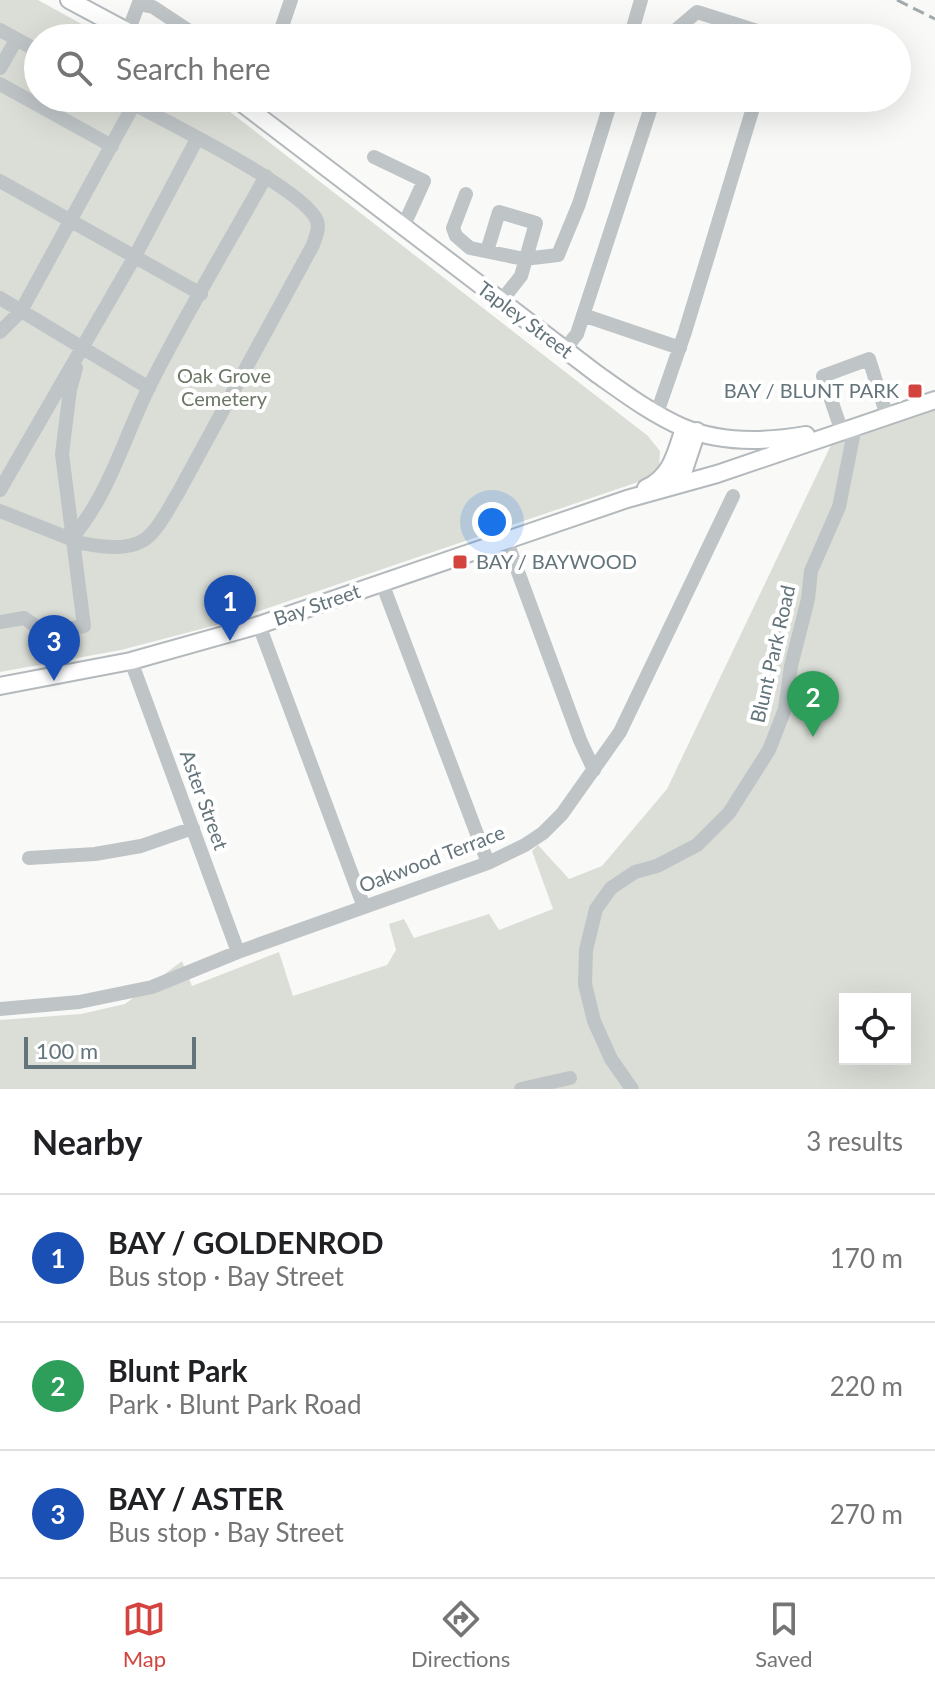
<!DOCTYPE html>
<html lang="en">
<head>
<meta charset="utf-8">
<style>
	:root { --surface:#fff; --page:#f6f6f6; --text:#202124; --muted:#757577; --line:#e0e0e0; --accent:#d3443e }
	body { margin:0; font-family:Lato,sans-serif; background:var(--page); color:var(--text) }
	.controls { position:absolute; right:24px; bottom:24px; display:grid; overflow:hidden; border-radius:0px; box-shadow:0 8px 32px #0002 }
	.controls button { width:72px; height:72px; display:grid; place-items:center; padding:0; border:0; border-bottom:2px solid var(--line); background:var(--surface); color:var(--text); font:40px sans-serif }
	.scale { position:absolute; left:24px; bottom:20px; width:172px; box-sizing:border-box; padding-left:8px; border:4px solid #63747a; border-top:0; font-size:22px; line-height:28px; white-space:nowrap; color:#63747a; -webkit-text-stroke:6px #fff; paint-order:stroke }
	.you { position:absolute; left:492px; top:522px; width:28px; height:28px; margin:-20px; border:6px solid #fff; border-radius:50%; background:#1a73e8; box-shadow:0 0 0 12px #1a73e833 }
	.badge { display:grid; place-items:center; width:52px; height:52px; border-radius:50%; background:var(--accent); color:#fff; font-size:26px; font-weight:700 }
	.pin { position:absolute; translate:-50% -66px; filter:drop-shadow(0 2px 4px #0008) }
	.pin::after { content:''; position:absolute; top:42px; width:28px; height:24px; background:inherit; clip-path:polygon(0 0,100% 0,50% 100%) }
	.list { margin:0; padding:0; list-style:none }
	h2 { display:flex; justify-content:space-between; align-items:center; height:104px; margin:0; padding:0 32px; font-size:34px }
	h2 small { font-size:26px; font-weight:400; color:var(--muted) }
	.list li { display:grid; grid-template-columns:52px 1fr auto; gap:24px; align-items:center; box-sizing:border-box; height:128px; padding:0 32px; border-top:2px solid var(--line) }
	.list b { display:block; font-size:30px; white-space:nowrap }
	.list p { margin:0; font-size:26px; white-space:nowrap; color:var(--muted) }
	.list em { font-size:26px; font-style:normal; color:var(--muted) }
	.icon { flex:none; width:44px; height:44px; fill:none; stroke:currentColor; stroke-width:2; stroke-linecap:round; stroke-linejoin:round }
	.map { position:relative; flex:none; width:935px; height:1089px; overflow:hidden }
	.search { position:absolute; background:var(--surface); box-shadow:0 8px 32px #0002; left:24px; right:24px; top:24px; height:88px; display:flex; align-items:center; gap:20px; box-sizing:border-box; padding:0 28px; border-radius:44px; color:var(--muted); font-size:30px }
	.sheet { height:488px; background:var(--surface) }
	nav { display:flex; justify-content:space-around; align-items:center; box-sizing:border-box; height:112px; border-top:2px solid var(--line); background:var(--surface); font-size:22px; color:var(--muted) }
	nav a { display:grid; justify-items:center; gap:4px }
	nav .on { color:var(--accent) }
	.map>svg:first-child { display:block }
	.green { fill:#dbded7; fill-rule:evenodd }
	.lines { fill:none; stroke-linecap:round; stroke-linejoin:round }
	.major-casing { stroke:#b3b9bc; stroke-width:20 }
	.minor { stroke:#bfc5c7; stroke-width:14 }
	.major { stroke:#fff; stroke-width:16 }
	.rail { stroke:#a0a9ac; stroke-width:3; stroke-dasharray:12 6; stroke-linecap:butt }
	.poi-dot { fill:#d3443e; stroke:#fff; stroke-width:3 }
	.labels { text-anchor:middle; stroke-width:8; stroke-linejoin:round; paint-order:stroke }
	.street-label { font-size:20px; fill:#63747a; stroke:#fff }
	.park-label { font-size:20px; fill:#6c7866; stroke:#fff }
	.poi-label { font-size:20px; fill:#63747a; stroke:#fff; text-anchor:end }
</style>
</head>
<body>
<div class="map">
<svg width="935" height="1089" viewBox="0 0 935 1089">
	<rect width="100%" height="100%" fill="#f9f9f8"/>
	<path class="green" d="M0 0H38L107 38H38V98H212L648 436 660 451 659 468 647 479 224 623 121 650 0 672Z
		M935 408V1089H0V1020L81 1014 125 1004 182 961 192 986 279 952 293 996 387 965 396 950 389 924 404 919 414 938 489 914 499 930 553 909 532 851 538 845 569 879 602 866 667 789 832 443ZM845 999H905V1059H845Z"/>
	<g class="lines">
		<defs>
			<path id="major" d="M69 0 140 38
				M235 98 597 374C624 393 652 414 682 427 720 443 766 442 806 435
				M670 486 682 476 697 431
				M646 488C671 477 676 453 684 428
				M0 686 131 661 259 625 627 499 717 474 935 400"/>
		</defs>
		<use href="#major" class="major-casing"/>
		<path class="minor" d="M139 4 153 7 200 38
			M0 30 38 51
			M128 32 140 0
			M278 38 291 0
			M630 38 641 0
			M674 38 677 29 697 12 767 34V38
			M0 68 16 40
			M0 84 112 146
			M374 157 424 181 403 227
			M0 181 201 294
			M466 194 453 228 456 236 470 248 524 259 558 255 579 204 612 98
			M487 251 499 212 536 223 521 276 502 300
			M0 298 149 388
			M583 315 680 348
			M0 332 21 311 134 104
			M564 350 577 334 654 98
			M657 413 685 332 756 98
			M841 429 823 376 869 359 887 416
			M0 490 134 258 197 139
			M0 511 71 539
			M71 539C109 495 124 438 149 387 185 315 227 246 266 176
			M72 541C94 546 132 554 150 535 162 524 169 507 178 493L313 245C315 238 320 229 317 221 306 189 158 118 123 98
			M507 542 580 740 594 770
			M382 583 488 863
			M0 622 24 618 46 633 84 626 62 454 70 390 76 368
			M259 625 364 907
			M131 661 238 952
			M29 858 95 854 141 846 193 828
			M0 1009 79 1002 152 987 238 952 488 863 525 845 543 833 562 814 620 732 733 496
			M521 1089 570 1078
			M632 1089 611 1059 594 1021 585 984 586 950 596 909 611 888 635 872 657 866 697 845 729 813 769 750 785 709 791 666 808 599 811 571 839 507 855 427"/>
		<use href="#major" class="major"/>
		<path class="rail" d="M897 0 935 19"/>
	</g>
	<g class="poi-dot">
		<rect x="907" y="383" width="16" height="16" rx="4"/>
		<rect x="452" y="554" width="16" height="16" rx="4"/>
	</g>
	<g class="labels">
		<g class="street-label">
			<text transform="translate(525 320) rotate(37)" y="7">Tapley Street</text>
			<text transform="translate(317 605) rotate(-19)" y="7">Bay Street</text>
			<text transform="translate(773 654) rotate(-77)" y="7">Blunt Park Road</text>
			<text transform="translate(204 800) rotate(70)" y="7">Aster Street</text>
			<text transform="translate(432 859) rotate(-21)" y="7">Oakwood Terrace</text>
		</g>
		<g class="park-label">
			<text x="224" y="383">Oak Grove<tspan x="224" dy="23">Cemetery</tspan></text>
		</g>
		<g class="poi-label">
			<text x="899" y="398">BAY / BLUNT PARK</text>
			<text x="476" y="569" text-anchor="start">BAY / BAYWOOD</text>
		</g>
	</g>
</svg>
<div class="controls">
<button><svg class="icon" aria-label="locate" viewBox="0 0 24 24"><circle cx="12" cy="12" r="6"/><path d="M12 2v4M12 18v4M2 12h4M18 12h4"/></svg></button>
</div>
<div class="scale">100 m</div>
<div class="you"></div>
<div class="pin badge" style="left:230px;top:641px;background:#1a4fb4">1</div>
<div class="pin badge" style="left:813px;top:737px;background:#2e9e5b">2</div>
<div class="pin badge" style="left:54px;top:681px;background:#1a4fb4">3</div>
<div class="search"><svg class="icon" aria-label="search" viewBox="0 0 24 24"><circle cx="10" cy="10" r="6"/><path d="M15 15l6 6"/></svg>Search here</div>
</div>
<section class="sheet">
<h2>Nearby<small>3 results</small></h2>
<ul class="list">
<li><span class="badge" style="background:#1a4fb4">1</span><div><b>BAY / GOLDENROD</b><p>Bus stop · Bay Street</p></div><em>170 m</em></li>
<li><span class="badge" style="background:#2e9e5b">2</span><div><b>Blunt Park</b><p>Park · Blunt Park Road</p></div><em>220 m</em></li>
<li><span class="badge" style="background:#1a4fb4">3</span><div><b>BAY / ASTER</b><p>Bus stop · Bay Street</p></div><em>270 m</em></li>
</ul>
</section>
<nav>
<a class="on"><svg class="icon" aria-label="map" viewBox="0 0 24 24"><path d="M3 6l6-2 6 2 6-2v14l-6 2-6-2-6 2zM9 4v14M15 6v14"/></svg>Map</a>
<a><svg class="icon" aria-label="directions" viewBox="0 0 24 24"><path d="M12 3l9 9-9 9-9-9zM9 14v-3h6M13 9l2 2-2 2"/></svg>Directions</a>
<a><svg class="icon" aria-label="saved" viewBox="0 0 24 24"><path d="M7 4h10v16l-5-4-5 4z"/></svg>Saved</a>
</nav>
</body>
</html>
